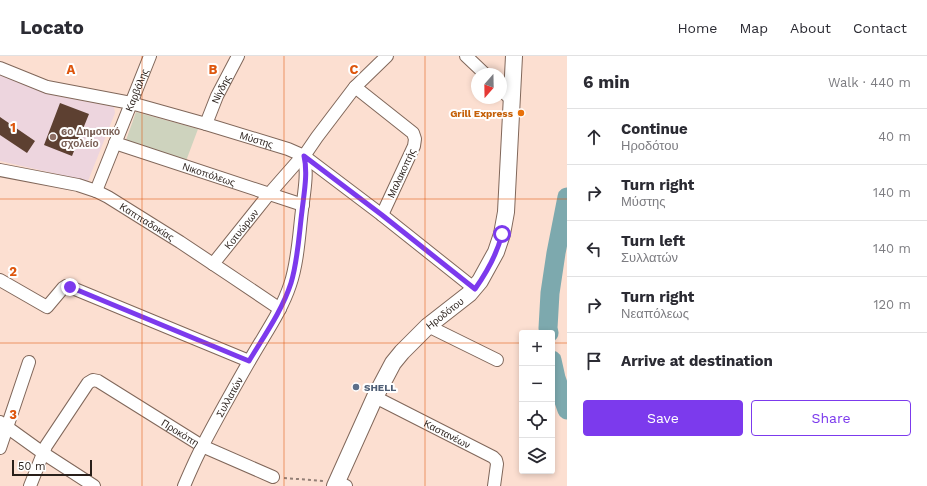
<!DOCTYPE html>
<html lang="en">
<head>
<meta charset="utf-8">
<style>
	:root { --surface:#fff; --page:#f2f2f3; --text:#2b2b33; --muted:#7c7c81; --line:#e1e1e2; --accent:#7c3aed }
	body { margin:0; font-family:"Work Sans",sans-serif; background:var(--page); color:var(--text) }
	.controls { position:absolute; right:12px; bottom:12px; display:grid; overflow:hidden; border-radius:4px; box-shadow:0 2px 6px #0003 }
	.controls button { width:36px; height:36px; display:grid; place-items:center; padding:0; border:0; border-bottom:1px solid var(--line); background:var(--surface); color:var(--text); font:20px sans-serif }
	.compass { position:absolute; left:471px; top:12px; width:36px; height:36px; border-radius:50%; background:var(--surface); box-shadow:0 2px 6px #0003; rotate:200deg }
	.scale { position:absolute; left:12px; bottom:10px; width:80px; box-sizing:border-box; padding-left:4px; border:2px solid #291f1a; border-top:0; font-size:11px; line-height:14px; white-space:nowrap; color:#291f1a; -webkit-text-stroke:3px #fff; paint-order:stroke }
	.stop { position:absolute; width:12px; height:12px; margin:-9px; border:3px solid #7c3aed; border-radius:50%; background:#fff }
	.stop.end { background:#7c3aed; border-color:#fff; box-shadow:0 1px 4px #0008 }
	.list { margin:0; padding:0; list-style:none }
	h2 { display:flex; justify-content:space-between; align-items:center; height:52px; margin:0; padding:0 16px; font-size:17px }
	h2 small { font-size:13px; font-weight:400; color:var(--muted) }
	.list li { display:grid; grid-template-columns:26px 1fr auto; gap:12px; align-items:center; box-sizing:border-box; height:56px; padding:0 16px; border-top:1px solid var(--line) }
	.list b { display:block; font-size:15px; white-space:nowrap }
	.list p { margin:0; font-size:13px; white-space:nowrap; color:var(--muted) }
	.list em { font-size:13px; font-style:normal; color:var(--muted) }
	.actions { display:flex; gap:8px; padding:12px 16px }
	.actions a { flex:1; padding:9px 0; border:1px solid var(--accent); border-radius:4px; text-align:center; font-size:14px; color:var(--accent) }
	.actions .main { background:var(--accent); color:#fff }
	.icon { flex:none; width:22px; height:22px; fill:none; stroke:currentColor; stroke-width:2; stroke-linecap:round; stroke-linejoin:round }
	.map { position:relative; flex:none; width:567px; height:430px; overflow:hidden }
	header { display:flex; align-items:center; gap:24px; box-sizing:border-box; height:56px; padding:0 20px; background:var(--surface); border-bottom:1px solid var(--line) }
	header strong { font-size:19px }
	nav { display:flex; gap:22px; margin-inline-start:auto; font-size:14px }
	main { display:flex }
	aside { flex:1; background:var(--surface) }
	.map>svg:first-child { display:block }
	.education { fill:#edd5de }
	.green { fill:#ced3be }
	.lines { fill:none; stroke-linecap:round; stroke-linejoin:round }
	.river { stroke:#7da9ae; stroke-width:19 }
	.building { fill:#5d4031 }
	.minor-casing { stroke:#80675a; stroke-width:14 }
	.major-casing { stroke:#80675a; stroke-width:18 }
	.path { stroke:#937f76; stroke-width:2; stroke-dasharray:3 3; stroke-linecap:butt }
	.minor { stroke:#fff; stroke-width:12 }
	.major { stroke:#fff; stroke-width:16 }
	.route { stroke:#7c3aed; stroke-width:5 }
	.grid { fill:none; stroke:#de560d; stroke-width:1; stroke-opacity:0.55 }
	.food-dot { fill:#e8710a; stroke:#fff; stroke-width:1.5 }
	.education-dot { fill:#8d6e63; stroke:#fff; stroke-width:1.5 }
	.service-dot { fill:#5c6f8a; stroke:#fff; stroke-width:1.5 }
	.labels { text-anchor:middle; stroke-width:4; stroke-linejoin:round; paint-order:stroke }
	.street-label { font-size:10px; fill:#291f1a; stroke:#fff }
	.food-label { font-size:10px; font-weight:bold; fill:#c56008; stroke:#fff; text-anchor:end }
	.education-label { font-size:10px; font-weight:bold; fill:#785e54; stroke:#fff; text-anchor:start }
	.service-label { font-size:10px; font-weight:bold; fill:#4e5e75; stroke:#fff; text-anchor:start }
	.grid-label { font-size:13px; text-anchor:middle; font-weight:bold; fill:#de560d; stroke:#fff; stroke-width:4; stroke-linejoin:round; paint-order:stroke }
</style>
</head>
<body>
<header>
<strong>Locato</strong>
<nav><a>Home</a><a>Map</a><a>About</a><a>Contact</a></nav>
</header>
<main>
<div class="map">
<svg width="567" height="430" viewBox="0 0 567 430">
	<rect width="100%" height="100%" fill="#fcdfd1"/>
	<path class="education" d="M0 19 48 38 114 51 115 57 88 125 0 105Z"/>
	<path class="green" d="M136 56 198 73 186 105 126 84Z"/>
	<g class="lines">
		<path class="river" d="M549 277 548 272 550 237 556 197 567 141
			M552 304 556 322 567 354"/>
	</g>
	<path class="building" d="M60 47 89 58 72 100 44 89Z
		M0 61 35 85 27 97 0 79Z"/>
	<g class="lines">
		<defs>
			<g id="minor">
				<path d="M466 0 485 18"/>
				<path id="s1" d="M0 12 47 31 131 47 206 68 288 93 304 100 382 159 475 233"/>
				<path d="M355 31 413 77 415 83 414 90 382 159"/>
				<path d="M501 34 512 44"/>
				<path id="s2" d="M206 68 217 40 238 0"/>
				<path id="s3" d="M115 87 303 149"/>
				<path id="s4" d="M0 114 78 129 96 135 108 141 180 186 231 220 280 253"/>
				<path id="s5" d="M96 135 150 0"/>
				<path id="s6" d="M213 208 269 138 298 105 304 100 317 81 355 31 387 0"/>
				<path d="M0 224 47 251 63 232 66 230 70 231 249 305"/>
				<path d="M428 270 497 304"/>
				<path id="s7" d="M375 341 493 401 496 404 497 408 494 430"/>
				<path d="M0 366 43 397 94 430"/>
				<path d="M0 392 29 306"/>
				<path d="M337 426 346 430"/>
				<path id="s8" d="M30 430 46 390 88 327 93 324 98 325 202 390 273 421"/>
				<path id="s9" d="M184 430C190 416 196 402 203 389 218 360 234 332 250 304 264 279 281 256 290 229 298 206 299 178 302 154 304 137 308 117 304 100"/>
			</g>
			<g id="major">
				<path id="s10" d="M335 430 375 341 393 307 402 296 428 270 469 238 480 225 496 196 502 178 506 156 514 0"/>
			</g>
		</defs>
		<use href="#minor" class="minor-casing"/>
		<use href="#major" class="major-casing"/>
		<path class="path" d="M284 422 324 425"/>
		<use href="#minor" class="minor"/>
		<use href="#major" class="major"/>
	</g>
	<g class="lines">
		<path class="route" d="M70 231 249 305C264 280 282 255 291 227 298 204 299 178 302 155 304 137 308 117 304 100L382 159 475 233C487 216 497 198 502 178"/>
	</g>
	<path class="grid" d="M142 0V430M284 0V430M425 0V430M0 143H567M0 287H522M552 287H567"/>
	<circle class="food-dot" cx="521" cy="57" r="4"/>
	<circle class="education-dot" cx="53" cy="81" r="4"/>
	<circle class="service-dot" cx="356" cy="331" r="4"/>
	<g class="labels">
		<g class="street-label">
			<text dy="4" stroke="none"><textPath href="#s2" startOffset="38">Νίγδης</textPath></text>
			<text dy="4" stroke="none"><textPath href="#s5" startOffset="109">Καρβάλης</textPath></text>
			<text dy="4" stroke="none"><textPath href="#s1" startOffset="267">Μύστης</textPath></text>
			<text transform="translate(401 117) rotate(-65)" y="4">Μαλακοπής</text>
			<text dy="4" stroke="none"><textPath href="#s3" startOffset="99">Νικοπόλεως</textPath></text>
			<text dy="4" stroke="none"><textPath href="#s4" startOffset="158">Καππαδοκίας</textPath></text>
			<text dy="4" stroke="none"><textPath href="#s6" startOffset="45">Κοτυώρων</textPath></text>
			<text dy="4" stroke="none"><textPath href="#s10" startOffset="208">Ηροδότου</textPath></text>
			<text dy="4" stroke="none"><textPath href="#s9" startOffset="100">Συλλατών</textPath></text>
			<text dy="4" stroke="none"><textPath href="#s8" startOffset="227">Προκόπη</textPath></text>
			<text dy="4" stroke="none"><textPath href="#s7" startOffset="81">Καστανέων</textPath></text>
		</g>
		<g class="food-label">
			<text x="513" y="61">Grill Express</text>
		</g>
		<g class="education-label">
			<text x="61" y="79">6ο Δημοτικό<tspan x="61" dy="12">σχολείο</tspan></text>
		</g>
		<g class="service-label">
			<text x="364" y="335">SHELL</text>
		</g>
	</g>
	<g class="grid-label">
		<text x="71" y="18">A</text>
		<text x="213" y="18">B</text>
		<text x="354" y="18">C</text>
		<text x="13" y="76">1</text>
		<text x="13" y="220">2</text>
		<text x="13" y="363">3</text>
	</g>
</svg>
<div class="controls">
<button>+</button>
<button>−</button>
<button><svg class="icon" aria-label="locate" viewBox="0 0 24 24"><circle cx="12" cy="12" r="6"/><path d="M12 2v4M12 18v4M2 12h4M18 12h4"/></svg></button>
<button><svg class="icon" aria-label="layers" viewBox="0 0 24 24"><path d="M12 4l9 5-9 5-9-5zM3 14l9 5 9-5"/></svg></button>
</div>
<svg class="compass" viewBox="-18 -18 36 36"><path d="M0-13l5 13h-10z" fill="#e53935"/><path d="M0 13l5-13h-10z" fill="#7c7c81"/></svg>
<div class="scale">50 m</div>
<div class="stop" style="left:502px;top:178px"></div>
<div class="stop end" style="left:70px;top:231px"></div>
</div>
<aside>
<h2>6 min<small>Walk · 440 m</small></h2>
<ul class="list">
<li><svg class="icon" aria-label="ahead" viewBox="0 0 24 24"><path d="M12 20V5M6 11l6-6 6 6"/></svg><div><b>Continue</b><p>Ηροδότου</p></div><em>40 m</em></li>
<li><svg class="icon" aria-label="right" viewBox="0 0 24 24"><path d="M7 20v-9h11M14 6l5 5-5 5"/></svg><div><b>Turn right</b><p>Μύστης</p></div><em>140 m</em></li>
<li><svg class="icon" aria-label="left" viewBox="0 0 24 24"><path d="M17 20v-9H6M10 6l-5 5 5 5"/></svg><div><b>Turn left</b><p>Συλλατών</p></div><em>140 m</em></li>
<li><svg class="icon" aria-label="right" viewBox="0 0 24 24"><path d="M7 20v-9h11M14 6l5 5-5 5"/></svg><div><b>Turn right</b><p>Νεαπόλεως</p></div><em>120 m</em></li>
<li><svg class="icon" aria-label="arrive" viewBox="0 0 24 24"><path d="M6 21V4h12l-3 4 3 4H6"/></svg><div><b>Arrive at destination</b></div></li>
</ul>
<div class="actions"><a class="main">Save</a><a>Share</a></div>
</aside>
</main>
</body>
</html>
